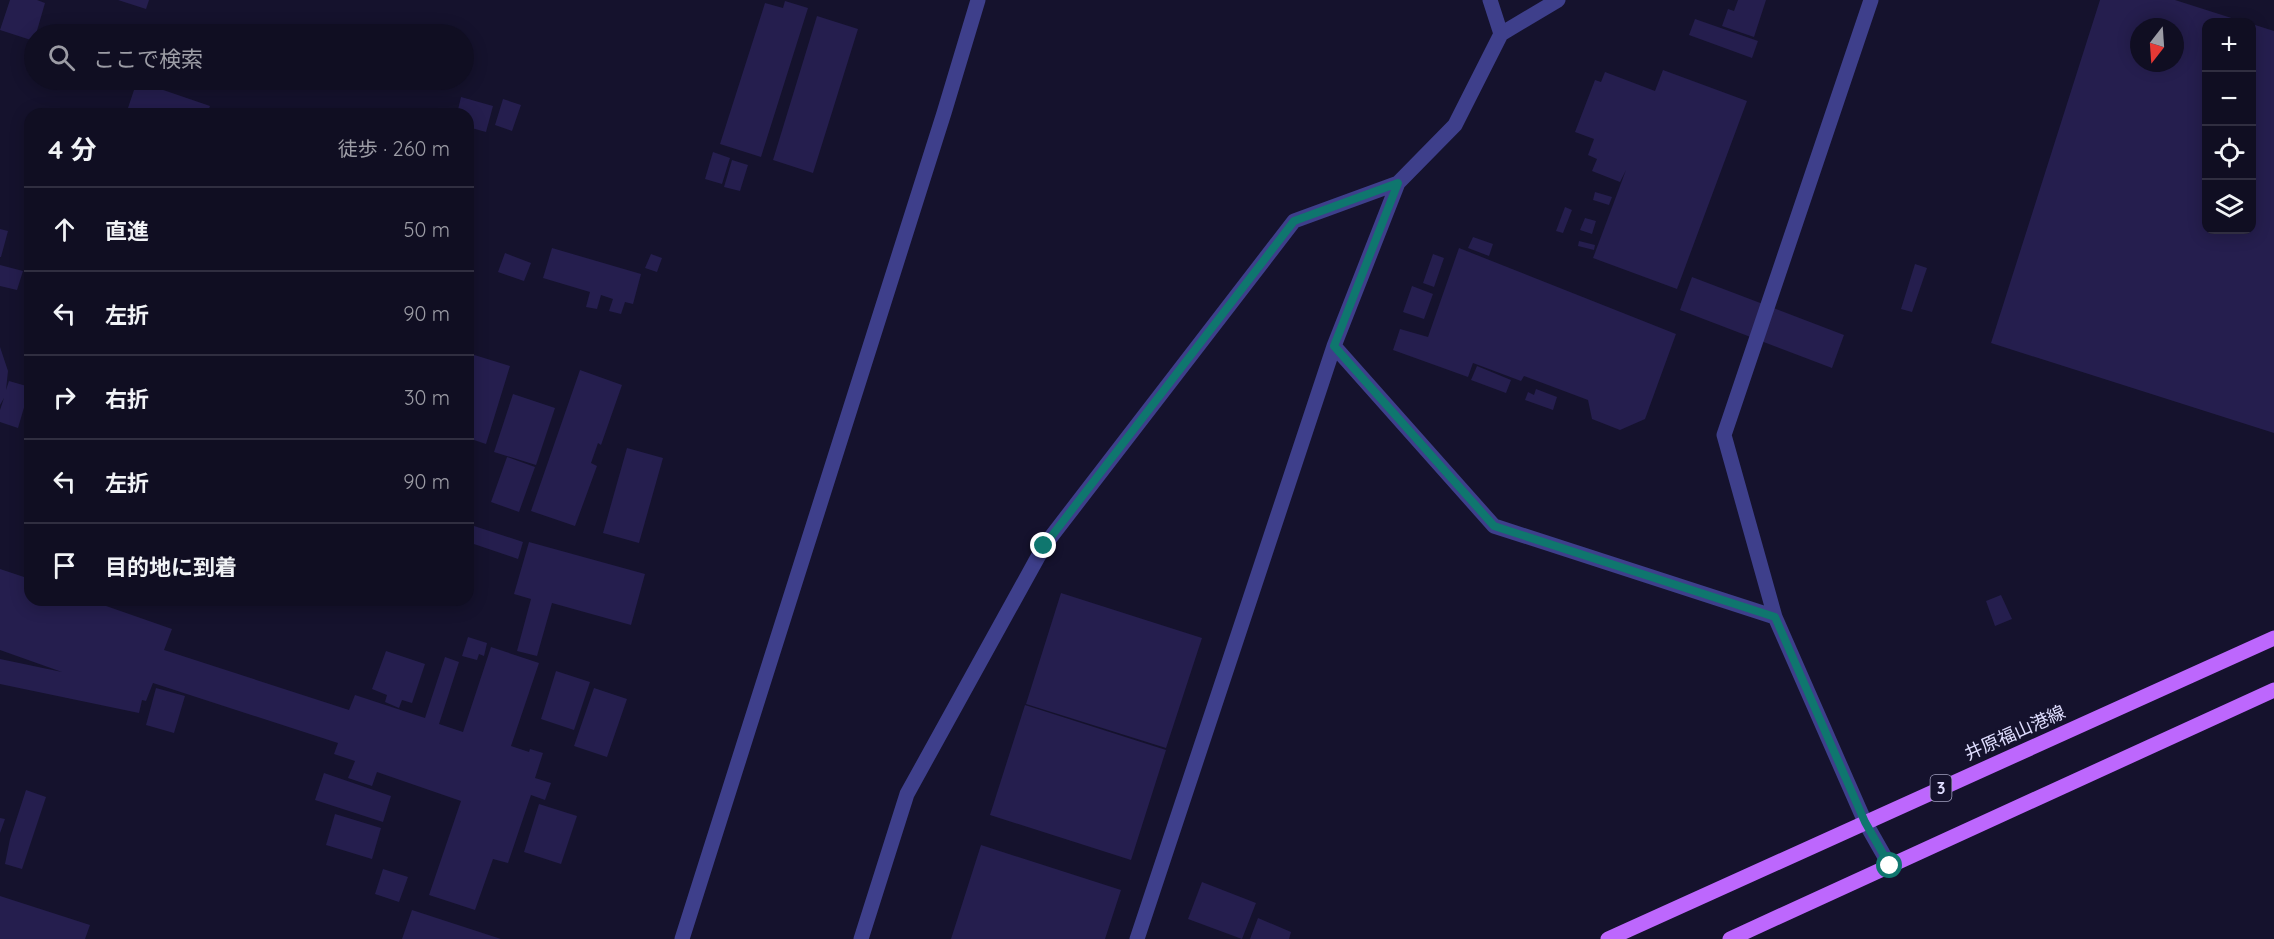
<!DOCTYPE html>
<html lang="ja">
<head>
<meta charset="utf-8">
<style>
	:root { --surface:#100e22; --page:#1e1c2f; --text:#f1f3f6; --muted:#9c9ca5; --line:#302e40 }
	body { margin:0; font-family:Quicksand,"Noto Sans JP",sans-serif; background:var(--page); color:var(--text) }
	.controls { position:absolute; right:18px; top:18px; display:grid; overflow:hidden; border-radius:12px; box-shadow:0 3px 15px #0003 }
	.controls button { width:54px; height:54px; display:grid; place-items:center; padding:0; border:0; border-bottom:2px solid var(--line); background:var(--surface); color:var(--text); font:30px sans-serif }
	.compass { position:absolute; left:2130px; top:18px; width:54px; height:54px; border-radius:50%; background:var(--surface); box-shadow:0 3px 15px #0003; rotate:197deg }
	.stop { position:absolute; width:18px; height:18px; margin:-14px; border:4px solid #0f766e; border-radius:50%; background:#fff }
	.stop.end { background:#0f766e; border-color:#fff; box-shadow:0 2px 6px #0008 }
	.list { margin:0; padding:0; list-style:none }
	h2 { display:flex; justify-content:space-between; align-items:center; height:78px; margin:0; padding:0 24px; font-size:26px }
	h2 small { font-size:20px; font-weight:400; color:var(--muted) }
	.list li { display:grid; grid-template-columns:39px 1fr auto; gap:18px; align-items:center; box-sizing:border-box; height:84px; padding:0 24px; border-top:2px solid var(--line) }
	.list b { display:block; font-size:22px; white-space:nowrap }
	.list em { font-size:20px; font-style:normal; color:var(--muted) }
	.icon { flex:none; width:33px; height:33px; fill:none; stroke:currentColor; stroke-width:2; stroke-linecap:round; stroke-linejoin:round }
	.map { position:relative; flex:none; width:2274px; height:939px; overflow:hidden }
	.search { position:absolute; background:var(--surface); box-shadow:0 3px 15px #0003; left:24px; top:24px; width:450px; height:66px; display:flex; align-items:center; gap:15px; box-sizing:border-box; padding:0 21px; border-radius:33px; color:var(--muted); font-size:22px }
	.panel { position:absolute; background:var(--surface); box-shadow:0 3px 15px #0003; left:24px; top:108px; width:450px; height:498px; border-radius:18px }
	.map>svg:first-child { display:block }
	.building { fill:#251e4e; fill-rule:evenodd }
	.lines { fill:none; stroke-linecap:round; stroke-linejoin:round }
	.lane { stroke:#3e3f8b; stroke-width:15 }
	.primary { stroke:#bd67fd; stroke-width:15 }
	.route { stroke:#0f766e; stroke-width:8 }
	.labels { text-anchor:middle; stroke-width:5; stroke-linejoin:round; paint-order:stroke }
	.shield { fill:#15122d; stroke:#a3a1c0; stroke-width:1.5 }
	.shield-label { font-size:16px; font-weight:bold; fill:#e0deff }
	.street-label { font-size:18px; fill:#e0deff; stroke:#15122d }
</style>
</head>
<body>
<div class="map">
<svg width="2274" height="939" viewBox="0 0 2274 939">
	<rect width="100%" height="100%" fill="#15122d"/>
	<path class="building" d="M10 0H37L45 3 34 41 0 30Z
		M118 0H149L146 9Z
		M1738 0H1766L1754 37 1722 26 1728 9 1734 11Z
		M2100 0H2175L2244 22H2206V230H2252V24L2274 31V433L1991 343ZM2139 27H2175V63H2139Z
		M785 1 808 8 761 157 720 144 765 3 783 8Z
		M817 16 858 29 813 173 773 160Z
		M1695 19 1758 41 1752 58 1689 35Z
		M1663 70 1747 101 1677 289 1593 258 1626 170 1620 182 1592 171 1597 159 1588 155 1594 139 1575 132 1595 80 1601 82 1605 72 1655 91Z
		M137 81 210 106 207 114H126Z
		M461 97 493 106 486 132 468 127V114H457Z
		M503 99 521 105 512 131 495 125Z
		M713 152 730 158 722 184 705 179Z
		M732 160 748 165 740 191 724 187Z
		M1595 192 1612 197 1609 205 1593 200Z
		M1565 207 1572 210 1563 233 1556 231Z
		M1585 218 1596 221 1592 234 1580 230Z
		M0 229 8 231 1 257H0Z
		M1473 237 1493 244 1489 256 1468 248Z
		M1579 241 1595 245 1594 250 1578 246Z
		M552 248 641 274 633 304 625 302 621 314 609 311 613 299 601 295 597 309 586 307 590 292 543 278Z
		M1459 248 1676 334 1645 419 1620 430 1592 419 1588 400 1524 376 1521 381 1473 363 1468 377 1393 350 1400 329 1428 337Z
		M505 253 531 263 524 281 498 272Z
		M651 254 662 258 657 272 645 268Z
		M1433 254 1444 258 1434 287 1423 283Z
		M1915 264 1927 268 1912 312 1901 309Z
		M0 265 23 271 17 290 0 286Z
		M1692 277 1844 335 1832 368 1680 310Z
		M1412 286 1433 294 1424 319 1403 312Z
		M0 347 8 371 6 390 9 381 30 387 18 428 0 422V410L4 398 0 405Z
		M468 353 510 366 486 444 468 438Z
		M1477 366 1511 380 1506 393 1471 380Z
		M580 370 622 385 601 445 598 443 591 463 597 466 575 526 531 511Z
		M1536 389 1557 397 1553 410 1525 400 1528 392 1534 395Z
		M513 394 555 408 536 465 494 452Z
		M627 448 663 458 639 543 603 533Z
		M507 457 535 467 519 512 491 502Z
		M468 473 473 475 468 489Z
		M468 524 523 542 518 559 468 542Z
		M529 542 645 574 631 625 552 603 537 656 517 651 531 599 514 594Z
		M0 569 30 579V600H89L172 629 164 650 349 710 355 695 425 718 445 657 459 662 439 724 463 732 491 647 539 663 511 746 529 752 530 749 543 753 535 778 551 783 545 800 531 795 508 863 493 859 475 910 429 895 461 801 377 772 372 786 348 778 355 761 334 754 338 743 153 683 146 701 142 700 139 713 0 684V659L62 672 0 650Z
		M1061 593 1202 638 1166 748 1026 704Z
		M2001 595 2012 619 1995 626 1986 601Z
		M468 637 487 643 484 656 479 654 477 660 462 656Z
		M386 651 425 664 412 703 402 700 399 708 385 702 387 695 372 689Z
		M556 671 590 682 574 730 541 719Z
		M156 688 185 696 174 733 146 725Z
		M594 688 627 699 607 757 574 746Z
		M1025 705 1166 750 1131 860 990 815Z
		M324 773 391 796 383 822 315 800Z
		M26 790 46 797 22 869 5 864 10 839Z
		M539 804 577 816 561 864 524 852Z
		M335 814 381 828 372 859 326 845Z
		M0 818 5 819 0 833Z
		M981 845 1121 890 1105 939H951Z
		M383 869 408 877 399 902 375 894Z
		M1202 882 1256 903 1242 939 1188 919Z
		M0 896 90 925 85 939H0Z
		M412 910 501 939H402Z
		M1258 918 1291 932 1289 939H1250Z"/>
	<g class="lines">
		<path class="lane" d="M1490 0 1501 34
			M1871 0 1724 435 1775 617 1865 822 1890 866
			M1334 346 1494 526 1775 617
			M682 939 944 113 978 0
			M861 939 907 794 1044 546 1294 221 1398 183
			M1137 939 1334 346 1398 183 1455 125 1501 34 1558 0"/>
		<path class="primary" d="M1608 939 2274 638
			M1730 939 2274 690"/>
	</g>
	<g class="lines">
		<path class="route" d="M1044 546 1294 221 1398 183 1334 346 1494 526 1775 617 1865 822 1890 866"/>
	</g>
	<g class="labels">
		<rect class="shield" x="1930.5" y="775" width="21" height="26" rx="4.5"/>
		<g class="shield-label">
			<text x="1941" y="794">3</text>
		</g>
		<g class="street-label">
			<text transform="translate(2015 733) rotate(-24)" y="6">井原福山港線</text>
		</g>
	</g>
</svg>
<div class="controls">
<button>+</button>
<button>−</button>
<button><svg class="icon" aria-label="locate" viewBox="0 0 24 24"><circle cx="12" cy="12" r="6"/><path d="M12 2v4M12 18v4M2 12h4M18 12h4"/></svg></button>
<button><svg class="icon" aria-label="layers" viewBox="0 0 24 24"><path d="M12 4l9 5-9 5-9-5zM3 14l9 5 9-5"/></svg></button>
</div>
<svg class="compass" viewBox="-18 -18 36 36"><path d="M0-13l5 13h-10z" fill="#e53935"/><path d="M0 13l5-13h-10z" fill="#9c9ca5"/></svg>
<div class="stop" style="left:1890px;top:866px"></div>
<div class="stop end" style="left:1044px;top:546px"></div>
<div class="search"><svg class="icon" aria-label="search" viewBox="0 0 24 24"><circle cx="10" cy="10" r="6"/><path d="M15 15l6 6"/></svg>ここで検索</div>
<section class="panel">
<h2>4 分<small>徒歩 · 260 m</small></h2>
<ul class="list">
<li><svg class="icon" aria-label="ahead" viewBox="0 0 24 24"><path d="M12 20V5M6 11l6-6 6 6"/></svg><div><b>直進</b></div><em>50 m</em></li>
<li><svg class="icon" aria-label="left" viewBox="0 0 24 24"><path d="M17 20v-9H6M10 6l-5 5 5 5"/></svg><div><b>左折</b></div><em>90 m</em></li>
<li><svg class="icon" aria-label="right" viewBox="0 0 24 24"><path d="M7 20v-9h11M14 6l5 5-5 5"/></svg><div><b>右折</b></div><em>30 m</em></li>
<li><svg class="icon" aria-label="left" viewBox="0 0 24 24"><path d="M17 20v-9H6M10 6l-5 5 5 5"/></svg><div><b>左折</b></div><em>90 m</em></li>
<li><svg class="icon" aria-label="arrive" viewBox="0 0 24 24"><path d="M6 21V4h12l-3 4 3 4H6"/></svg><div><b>目的地に到着</b></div></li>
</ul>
</section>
</div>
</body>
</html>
